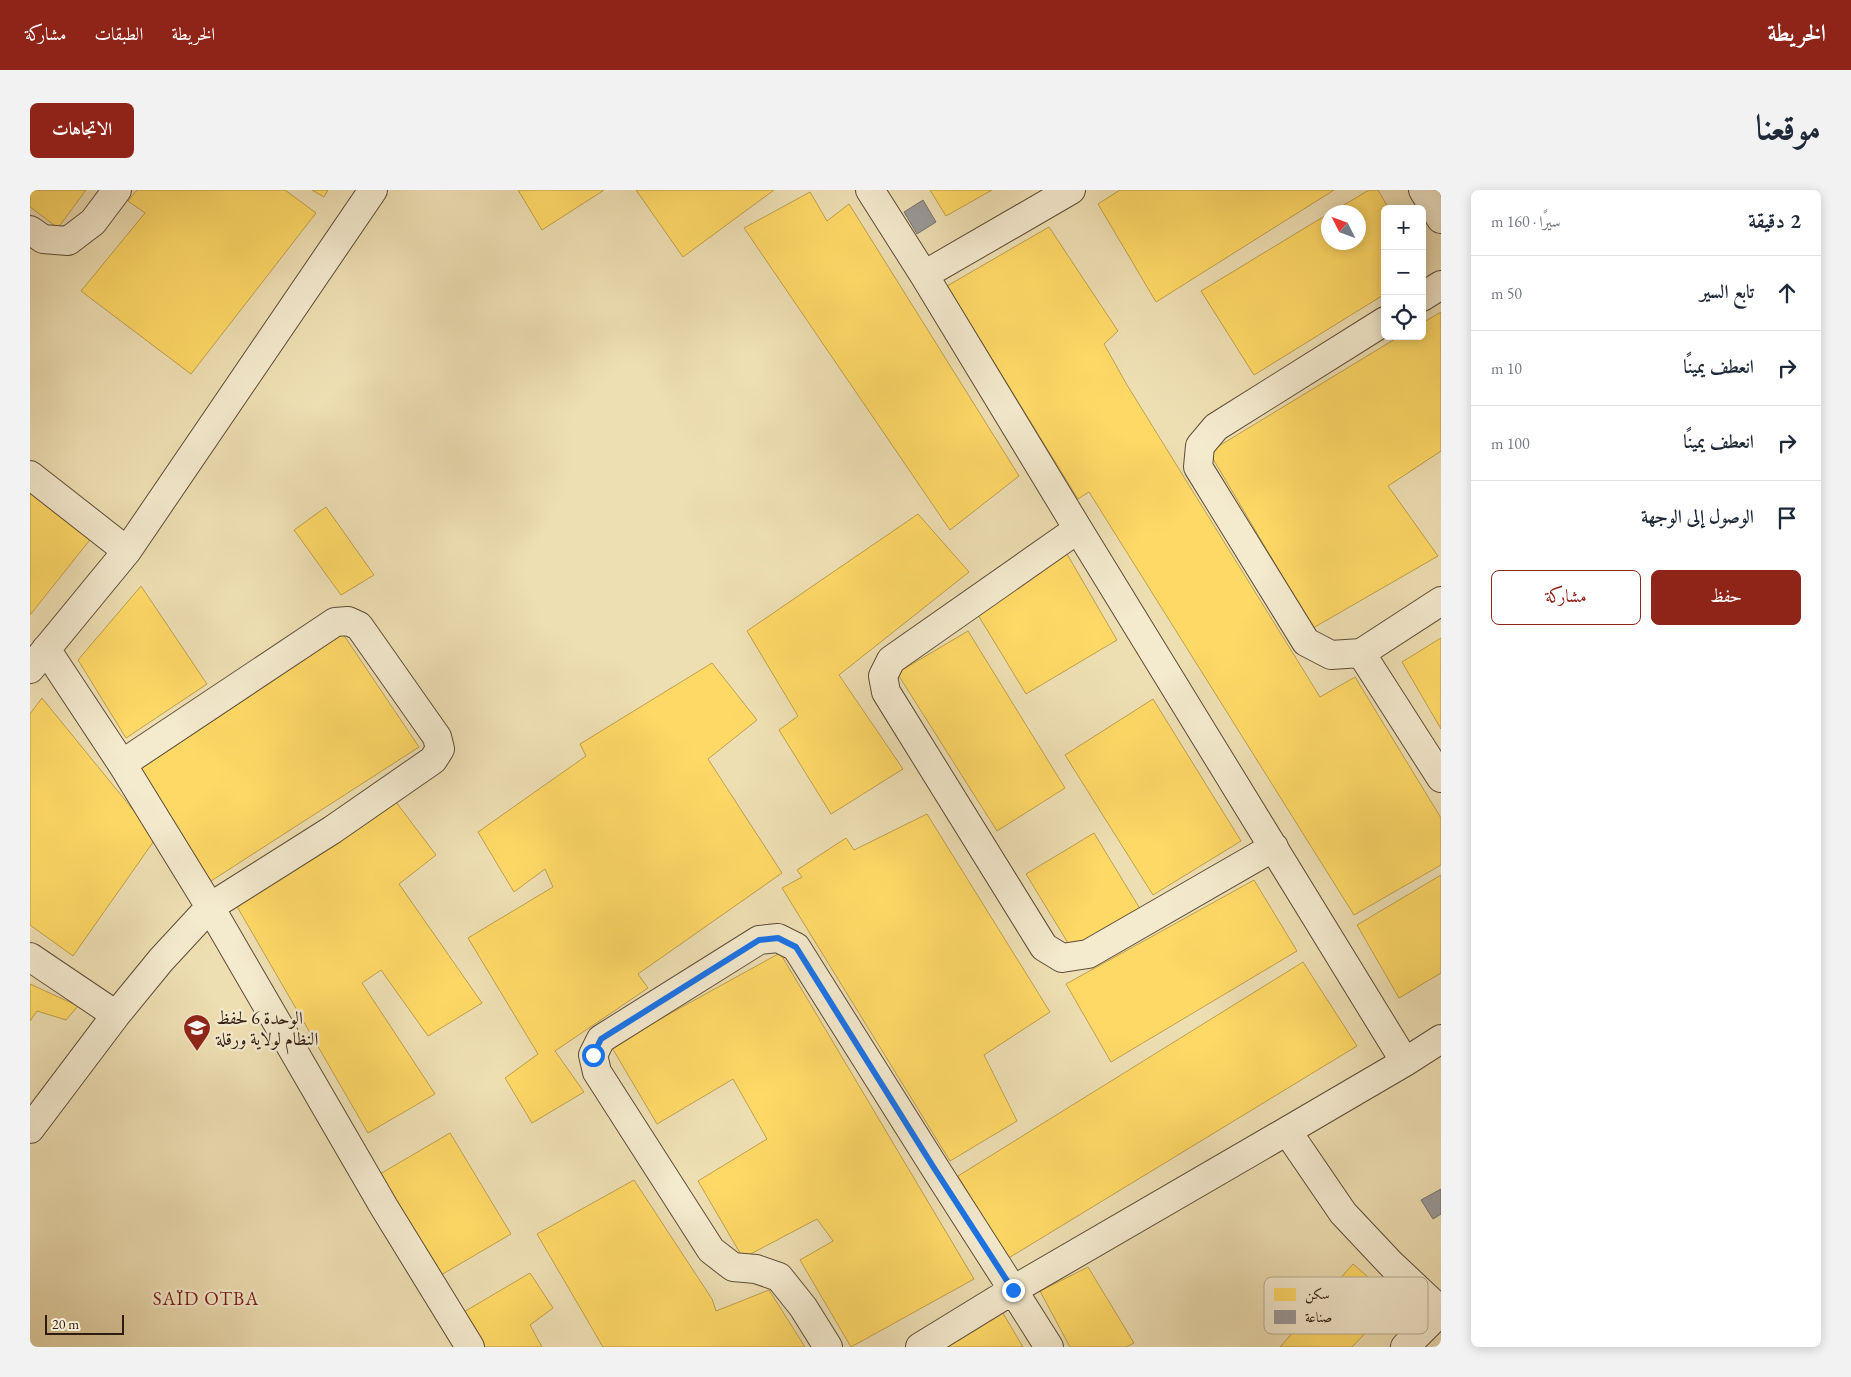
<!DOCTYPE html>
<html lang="ar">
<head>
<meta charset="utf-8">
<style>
	:root { --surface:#fff; --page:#f2f2f3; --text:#1f2937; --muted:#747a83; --line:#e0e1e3; --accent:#8f2418 }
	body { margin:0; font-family:"EB Garamond",Amiri,serif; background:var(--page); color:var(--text); direction:rtl }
	.controls { position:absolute; right:15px; top:15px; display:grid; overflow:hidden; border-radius:8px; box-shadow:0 2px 12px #0003 }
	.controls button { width:45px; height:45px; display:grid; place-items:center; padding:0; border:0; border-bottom:1px solid var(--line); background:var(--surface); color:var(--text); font:25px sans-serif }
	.compass { position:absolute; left:1291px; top:15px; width:45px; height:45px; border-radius:50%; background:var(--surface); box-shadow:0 2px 12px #0003; rotate:312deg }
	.scale { position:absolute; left:15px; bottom:12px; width:79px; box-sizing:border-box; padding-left:5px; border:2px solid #2e1c0f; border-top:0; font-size:14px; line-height:18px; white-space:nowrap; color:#2e1c0f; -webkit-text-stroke:4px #f4eace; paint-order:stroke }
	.stop { position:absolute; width:15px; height:15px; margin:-11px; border:4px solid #1a73e8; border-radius:50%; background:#fff }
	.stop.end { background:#1a73e8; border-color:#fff; box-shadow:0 1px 5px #0008 }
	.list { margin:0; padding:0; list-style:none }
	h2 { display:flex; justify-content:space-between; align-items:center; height:65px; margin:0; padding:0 20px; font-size:21px }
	h2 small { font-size:16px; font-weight:400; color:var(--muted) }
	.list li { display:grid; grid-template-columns:32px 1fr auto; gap:15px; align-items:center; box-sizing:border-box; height:75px; padding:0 20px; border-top:1px solid var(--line) }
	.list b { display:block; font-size:19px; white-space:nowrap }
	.list em { font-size:16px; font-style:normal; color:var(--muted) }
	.actions { display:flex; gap:10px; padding:15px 20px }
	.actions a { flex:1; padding:11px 0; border:1px solid var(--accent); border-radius:8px; text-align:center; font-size:18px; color:var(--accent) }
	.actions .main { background:var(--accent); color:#fff }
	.icon { flex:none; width:28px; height:28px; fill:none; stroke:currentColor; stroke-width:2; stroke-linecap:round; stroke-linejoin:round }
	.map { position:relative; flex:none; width:1411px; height:1157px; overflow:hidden; direction:ltr; border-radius:8px }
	header { display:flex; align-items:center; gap:30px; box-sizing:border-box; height:70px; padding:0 25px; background:var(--accent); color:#fff }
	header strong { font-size:24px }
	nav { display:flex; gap:28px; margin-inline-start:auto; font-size:18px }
	.intro { display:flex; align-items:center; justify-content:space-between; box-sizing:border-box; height:120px; padding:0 30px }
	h1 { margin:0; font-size:35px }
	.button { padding:12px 22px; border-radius:8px; background:var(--accent); color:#fff; font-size:18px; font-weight:700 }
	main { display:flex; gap:30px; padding:0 30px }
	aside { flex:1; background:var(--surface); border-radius:8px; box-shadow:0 2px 12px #0003 }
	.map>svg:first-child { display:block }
	.homes { fill:#ffd966; stroke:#c0a04c }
	.industry { fill:#999; stroke:#797470 }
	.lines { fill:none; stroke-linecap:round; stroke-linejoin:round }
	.minor-casing { stroke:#5e4d38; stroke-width:30 }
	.minor { stroke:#f4eace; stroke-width:28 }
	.route { stroke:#1a73e8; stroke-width:6 }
	.labels { text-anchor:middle; stroke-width:5; stroke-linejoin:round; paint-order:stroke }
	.poi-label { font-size:18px; fill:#2e1c0f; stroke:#f4eace; text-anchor:start }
	.neighbourhood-label { font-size:19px; letter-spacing:1px; fill:#7a1f14; stroke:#f4eace }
	.key { fill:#f4eace; stroke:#b9ac95; stroke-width:1 }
	.key-label { font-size:14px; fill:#2e1c0f }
</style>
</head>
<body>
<header>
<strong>الخريطة</strong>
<nav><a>الخريطة</a><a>الطبقات</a><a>مشاركة</a></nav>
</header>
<div class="intro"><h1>موقعنا</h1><a class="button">الاتجاهات</a></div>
<main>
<aside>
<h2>2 دقيقة<small>سيرًا · 160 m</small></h2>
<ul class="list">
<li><svg class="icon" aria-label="ahead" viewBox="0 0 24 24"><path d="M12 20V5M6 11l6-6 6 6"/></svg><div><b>تابع السير</b></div><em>50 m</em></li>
<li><svg class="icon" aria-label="right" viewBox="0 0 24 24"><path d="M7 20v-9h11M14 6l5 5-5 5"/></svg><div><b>انعطف يمينًا</b></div><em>10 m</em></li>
<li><svg class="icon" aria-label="right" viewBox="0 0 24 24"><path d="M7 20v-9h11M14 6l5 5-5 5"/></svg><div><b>انعطف يمينًا</b></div><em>100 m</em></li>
<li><svg class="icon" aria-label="arrive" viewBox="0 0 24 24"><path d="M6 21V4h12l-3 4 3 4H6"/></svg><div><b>الوصول إلى الوجهة</b></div></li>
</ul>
<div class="actions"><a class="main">حفظ</a><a>مشاركة</a></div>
</aside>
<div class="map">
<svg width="1411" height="1157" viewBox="0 0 1411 1157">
	<rect width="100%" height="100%" fill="#eedfb3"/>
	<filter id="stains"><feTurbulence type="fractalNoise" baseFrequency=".004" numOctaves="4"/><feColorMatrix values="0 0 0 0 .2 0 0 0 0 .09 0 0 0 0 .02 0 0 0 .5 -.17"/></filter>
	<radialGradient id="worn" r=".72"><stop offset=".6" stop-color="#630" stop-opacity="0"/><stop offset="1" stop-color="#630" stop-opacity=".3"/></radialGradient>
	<path class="homes" d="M0 0H56L28 38 0 17Z
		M107 0H255L286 23 161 184 51 101 115 23 98 11Z
		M282 0H298L294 7Z
		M488 0H574L512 40Z
		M606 0H744L653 67Z
		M900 0H962L916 26Z
		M1090 0H1304L1126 112 1068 14Z
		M1339 0H1348L1359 19H1355V104L1224 185 1171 101 1298 24V52H1328V22H1302Z
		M780 2 797 31 819 14 989 286 920 340 714 38Z
		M1019 37 1088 141 1074 154 1097 195 1290 507 1325 487 1411 628V675L1324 725 1059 302 1048 309 917 96Z
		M1411 122V261L1358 296 1408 366 1283 438 1179 262 1370 146H1392V133Z
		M0 295 63 346 0 425Z
		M296 317 344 385 311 405 264 340Z
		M888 324 939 382 809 485 873 579 801 624 749 540 768 526 717 441Z
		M1034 359 1087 450 996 504 945 420Z
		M111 396 177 494 96 548 48 470Z
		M938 441 1035 598 967 641 867 483Z
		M313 444 389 557 181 691 109 580Z
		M1411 448V539L1372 472Z
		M682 473 727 530 678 569 752 683 608 784 618 798 525 861 554 902 502 933 475 888 508 864 438 748 523 697 515 679 484 702 448 642 556 566 550 554Z
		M12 508 126 648 43 766 0 735V524Z
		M1123 509 1211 651 1123 705 1035 565Z
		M366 612 406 665 369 694 452 813 398 846 351 780 332 793 405 904 338 943 205 713Z
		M897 624 1020 822 954 865 987 931 920 971 752 698 772 687 767 680 816 648 824 660Z
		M1064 643 1112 722 1041 758 996 684Z
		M1411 685V783L1369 808 1327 735Z
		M1224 690 1267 761 1081 872 1036 794Z
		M750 763 944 1089 821 1157 770 1070 803 1051 787 1029 713 1068 668 991 737 949 703 889 627 934 581 856Z
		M1273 772 1327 856 977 1069 928 986Z
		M0 794 48 816 36 830 7 821 0 831Z
		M420 943 481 1044 411 1085 350 984Z
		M604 990 682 1109 686 1121 739 1100 775 1157H573L507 1044Z
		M1323 1074 1366 1111 1322 1157H1250Z
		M1058 1077 1104 1153 1096 1157H1040L1010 1101Z
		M500 1083 523 1118 500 1135 512 1157H454L432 1123Z
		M971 1120 993 1157H909Z"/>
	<path class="industry" d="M893 10 906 32 887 44 874 22Z
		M1411 999V1024L1403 1029 1391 1010Z"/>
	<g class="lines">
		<defs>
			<path id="minor" d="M840 0 894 85 1048 339 1375 872
				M1393 0 1411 29
				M0 40 13 49 38 51 63 32 87 0
				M894 85 1041 0
				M1392 107 1411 95
				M1355 131 1186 237 1170 256 1168 277 1276 452 1301 465 1331 463 1411 411
				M0 285 97 361
				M1048 339 861 470 853 486 856 502 1014 757 1032 768 1058 764 1244 657
				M16 459 92 574 180 717 354 1017 440 1157
				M1331 463 1411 588
				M0 479 97 361 343 0
				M0 767 86 825
				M1411 849 1375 872 1257 941 1313 1023 1361 1074 1411 1121
				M0 939 86 825 131 770 180 717 302 640 403 570 410 559 407 547 329 436 318 431 305 432 92 574
				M798 1157 773 1117 749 1087 726 1079 703 1077 681 1060 567 882 563 865 571 849 729 750 748 748 766 757 905 978 983 1100 890 1157
				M1019 1157 983 1100 1257 941
				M1375 1157 1411 1121"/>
		</defs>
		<use href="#minor" class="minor-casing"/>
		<use href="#minor" class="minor"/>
	</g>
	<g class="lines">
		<path class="route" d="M563 865 571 849 729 750 748 748 766 757 904 978 983 1100"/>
	</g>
	<defs>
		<symbol id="school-pin" viewBox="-11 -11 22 30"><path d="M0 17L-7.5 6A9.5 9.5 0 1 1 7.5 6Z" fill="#8f2418" stroke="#f4eace"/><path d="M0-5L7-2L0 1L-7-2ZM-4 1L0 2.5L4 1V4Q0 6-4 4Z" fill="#fff"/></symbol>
	</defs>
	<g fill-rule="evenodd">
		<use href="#school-pin" x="151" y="822" width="32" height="43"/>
	</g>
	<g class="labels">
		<g class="poi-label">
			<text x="186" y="834">الوحدة 6 لحفظ<tspan x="186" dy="21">النظام لولاية ورقلة</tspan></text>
		</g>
		<g class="neighbourhood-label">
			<text x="176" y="1115">SAÏD OTBA</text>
		</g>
	</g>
	<rect x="1234" y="1087" width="164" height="57" rx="8" class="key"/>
	<rect x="1244" y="1098" width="22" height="13" fill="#ffd966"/>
	<rect x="1244" y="1120" width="22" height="14" fill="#999"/>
	<g class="key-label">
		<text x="1275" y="1109">سكن</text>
		<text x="1275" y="1132">صناعة</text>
	</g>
	<rect width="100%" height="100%" filter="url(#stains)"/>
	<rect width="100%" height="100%" fill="url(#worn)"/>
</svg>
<div class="controls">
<button>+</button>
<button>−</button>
<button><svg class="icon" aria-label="locate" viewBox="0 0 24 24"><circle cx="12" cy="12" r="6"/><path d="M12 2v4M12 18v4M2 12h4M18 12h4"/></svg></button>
</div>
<svg class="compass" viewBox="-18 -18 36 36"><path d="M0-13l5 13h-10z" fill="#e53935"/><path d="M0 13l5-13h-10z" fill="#747a83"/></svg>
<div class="scale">20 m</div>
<div class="stop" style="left:563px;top:865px"></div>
<div class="stop end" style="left:983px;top:1100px"></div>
</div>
</main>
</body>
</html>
